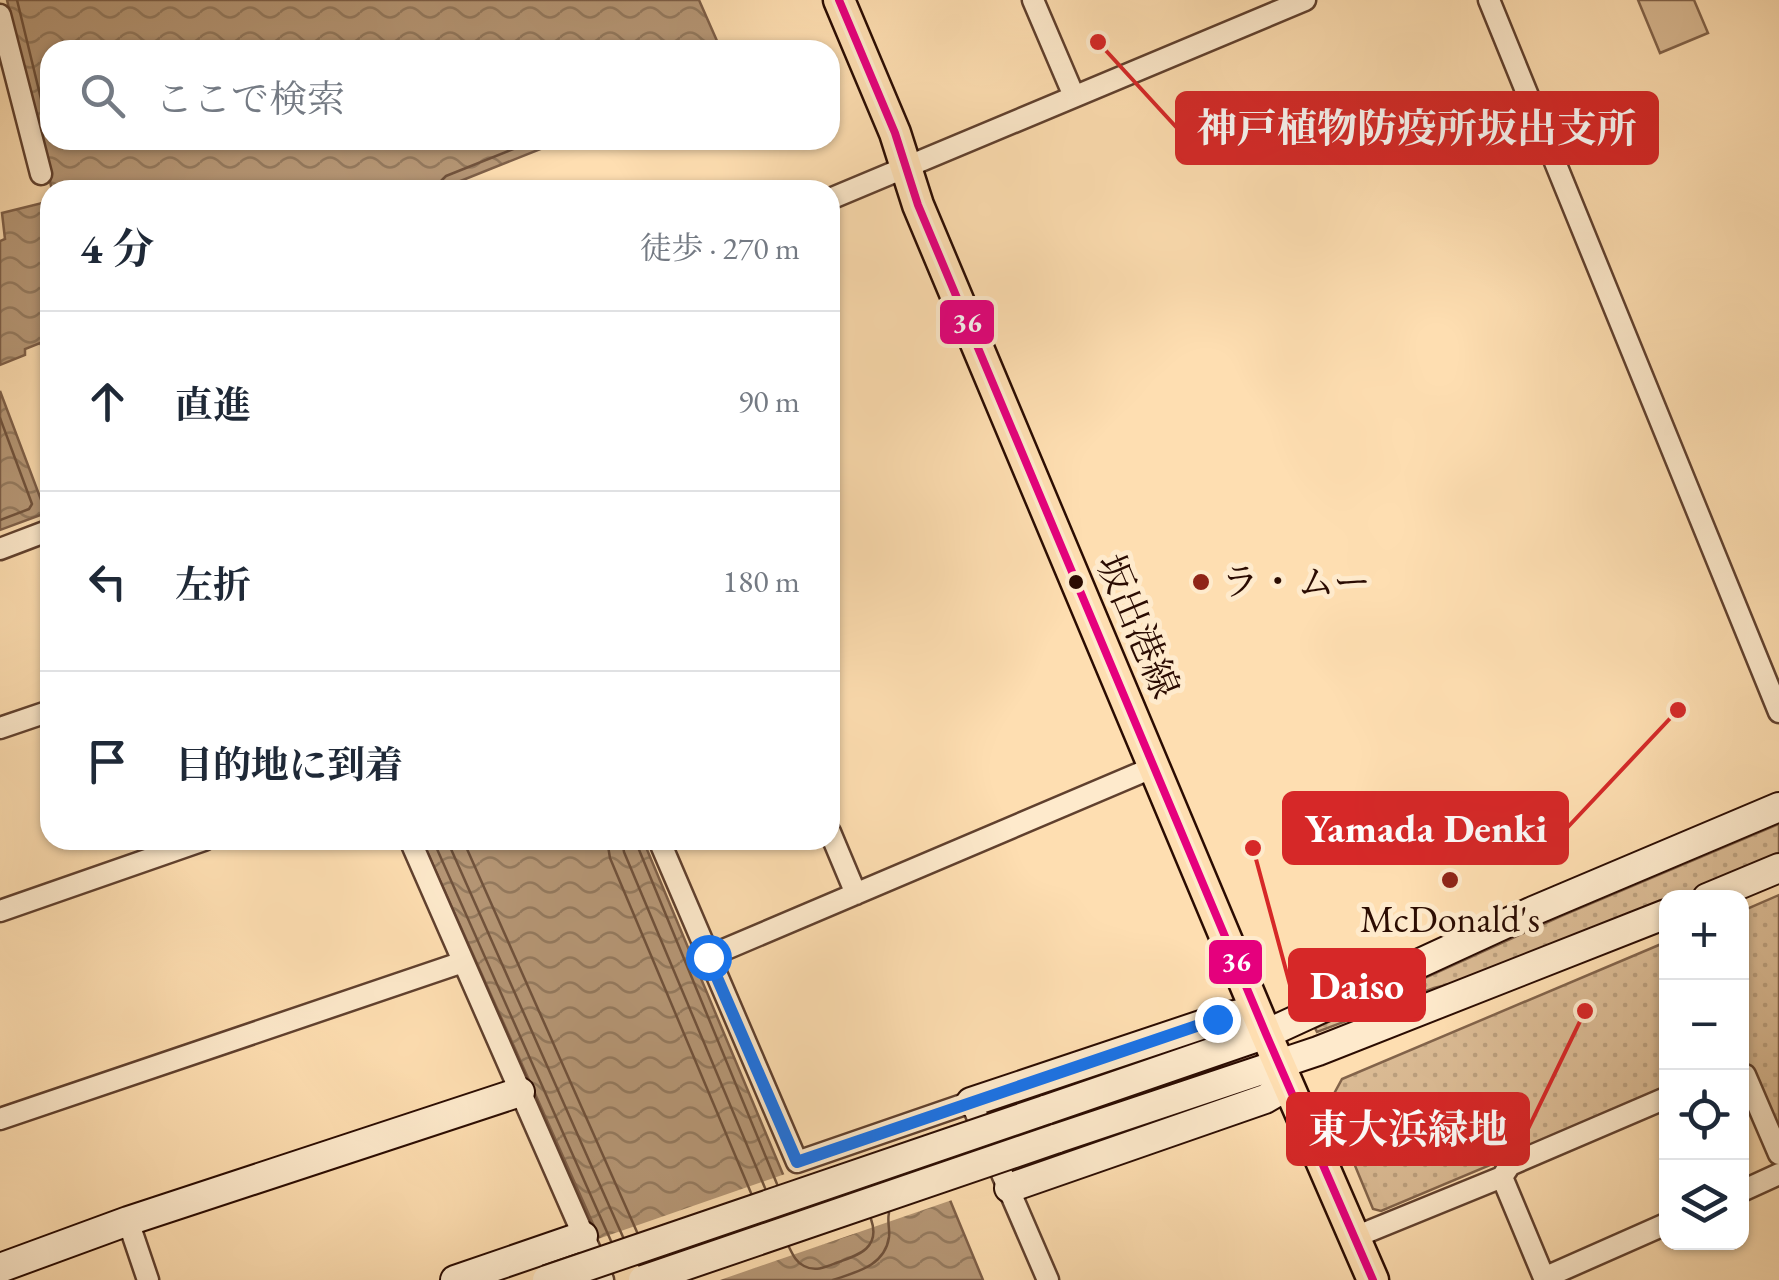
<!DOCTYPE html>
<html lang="ja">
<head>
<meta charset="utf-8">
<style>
	:root { --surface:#fff; --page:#f2f2f3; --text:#1f2937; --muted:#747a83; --line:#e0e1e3 }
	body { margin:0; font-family:"EB Garamond","Noto Serif JP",serif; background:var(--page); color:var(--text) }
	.controls { position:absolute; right:30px; bottom:30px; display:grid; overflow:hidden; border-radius:20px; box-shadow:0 2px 8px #0004 }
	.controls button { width:90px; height:90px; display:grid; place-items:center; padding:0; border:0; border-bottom:2px solid var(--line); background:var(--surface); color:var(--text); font:50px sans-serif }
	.stop { position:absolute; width:30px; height:30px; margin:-22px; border:8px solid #1a73e8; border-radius:50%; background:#fff }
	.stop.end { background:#1a73e8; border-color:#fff; box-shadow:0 2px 10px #0008 }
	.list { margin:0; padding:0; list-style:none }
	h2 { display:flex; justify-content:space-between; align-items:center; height:130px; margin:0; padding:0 40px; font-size:42px }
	h2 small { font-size:32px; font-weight:400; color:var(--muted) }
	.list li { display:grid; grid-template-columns:65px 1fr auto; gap:30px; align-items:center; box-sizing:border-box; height:180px; padding:0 40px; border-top:2px solid var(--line) }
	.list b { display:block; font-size:38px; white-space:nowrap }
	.list em { font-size:32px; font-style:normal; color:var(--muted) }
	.icon { flex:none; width:55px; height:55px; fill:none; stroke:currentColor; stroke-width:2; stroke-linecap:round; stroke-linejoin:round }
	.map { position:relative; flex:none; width:1779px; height:1280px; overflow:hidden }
	.search { position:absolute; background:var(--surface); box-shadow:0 2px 8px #0004; left:40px; top:40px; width:800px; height:110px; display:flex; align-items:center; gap:25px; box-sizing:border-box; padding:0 35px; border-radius:30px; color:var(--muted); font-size:38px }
	.panel { position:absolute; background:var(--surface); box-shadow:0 2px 8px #0004; left:40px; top:180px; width:800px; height:670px; border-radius:30px }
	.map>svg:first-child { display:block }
	.green { fill:url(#green-dots); stroke:#82634a; stroke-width:2.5 }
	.pitch { fill:#daba93; stroke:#82634a; stroke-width:2.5 }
	.water { fill:url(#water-waves); stroke:#7e5f48; stroke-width:2.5 }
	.pier { fill:#fedeb1 }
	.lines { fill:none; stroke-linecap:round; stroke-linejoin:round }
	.shore { stroke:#70523c; stroke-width:2.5 }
	.street-casing { stroke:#60402e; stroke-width:25 }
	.secondary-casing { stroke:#2b0c02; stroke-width:32 }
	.primary-casing { stroke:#2b0c02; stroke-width:35 }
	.street { stroke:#feeacc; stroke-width:20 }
	.secondary { stroke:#feeacc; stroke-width:28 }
	.primary { stroke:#fedeb1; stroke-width:30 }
	.secondary-bridge-casing { stroke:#2b0c02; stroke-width:32; stroke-linecap:butt }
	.secondary-bridge { stroke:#feeacc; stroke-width:28 }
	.bus-1-casing { stroke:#feeacc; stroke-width:15 }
	.bus-1 { stroke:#e5007d; stroke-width:8 }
	.route { stroke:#1a73e8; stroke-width:12 }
	.bus-dot { fill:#2b0c02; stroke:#feeacc; stroke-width:4 }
	.poi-dot { fill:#8f2418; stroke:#feeacc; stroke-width:4 }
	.labels { text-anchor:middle; stroke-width:10; stroke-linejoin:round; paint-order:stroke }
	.poi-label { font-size:38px; fill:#2b0c02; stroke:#feeacc; text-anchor:start }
	.street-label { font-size:38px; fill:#2b0c02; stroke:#feeacc }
	.leader { fill:none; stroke:#d62828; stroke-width:4 }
	.callout-dot { fill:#d62828; stroke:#feeacc; stroke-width:4 }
	.callout { fill:#d62828; stroke:#d62828; stroke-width:4 }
	.callout-label { font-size:40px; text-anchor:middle; font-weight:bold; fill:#fff }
	.line-badge { stroke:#feeacc; stroke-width:4 }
	.badge-label { font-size:28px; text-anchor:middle; font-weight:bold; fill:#fff }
</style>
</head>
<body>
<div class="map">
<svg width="1779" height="1280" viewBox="0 0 1779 1280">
	<defs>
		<pattern id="green-dots" width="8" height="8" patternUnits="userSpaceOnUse" patternTransform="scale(2.5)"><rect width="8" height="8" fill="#daba93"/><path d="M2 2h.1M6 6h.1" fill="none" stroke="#bb9f7d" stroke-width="1.8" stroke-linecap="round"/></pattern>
		<pattern id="water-waves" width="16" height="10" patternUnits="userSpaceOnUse" patternTransform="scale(2.5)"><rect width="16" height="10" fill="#b69776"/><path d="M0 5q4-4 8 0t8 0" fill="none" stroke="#947a5f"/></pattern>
	</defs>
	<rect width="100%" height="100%" fill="#fedeb1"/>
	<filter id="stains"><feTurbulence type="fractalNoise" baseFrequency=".002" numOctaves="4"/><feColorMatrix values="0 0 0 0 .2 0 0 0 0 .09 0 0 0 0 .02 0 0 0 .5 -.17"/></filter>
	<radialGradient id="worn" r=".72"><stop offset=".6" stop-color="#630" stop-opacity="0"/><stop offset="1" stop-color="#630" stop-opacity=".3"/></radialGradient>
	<path class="green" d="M1779 824V857L1684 897 1666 898V905L1487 975 1434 988 1317 1032 1315 1028 1561 916Z
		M1779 895V1140L1742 1060V911Z
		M1666 942V1091L1381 1211 1373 1209 1329 1103 1342 1079Z"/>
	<path class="pitch" d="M1638 0H1694L1708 33 1660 53Z"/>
	<path class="water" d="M7 0H699L721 50H50V140H563L438 190H52Z
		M50 201V363L40 343 25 349V355L0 365V241L5 239 2 213Z
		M0 391 46 513 0 530Z
		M422 840H643L813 1246 852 1234 933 1159 983 1280H618Z"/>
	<path class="pier" d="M937 1156 955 1199 720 1280H612L595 1240 788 1173 816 1241 846 1231 830 1193Z"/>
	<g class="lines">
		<path class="shore" d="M17 0 50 136
			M439 190 440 182 446 176 536 140
			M0 418 32 504 29 509 0 520
			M433 840 611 1241
			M447 840 623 1237
			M463 840 637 1232
			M607 840 610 858 751 1193
			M622 840 624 852 765 1188
			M635 840 777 1184
			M789 1247C793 1255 796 1262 804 1266 815 1272 826 1267 836 1263 859 1255 881 1248 871 1219
			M833 1280C856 1272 885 1266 889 1237 890 1228 887 1221 889 1213"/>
		<defs>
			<path id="street" d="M1033 0 1074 96
				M1489 0 1779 712
				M0 15 41 174
				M830 199 1305 0
				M0 549 50 530
				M0 728 50 711
				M830 832 856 894
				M410 840 603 1280
				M659 840 797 1162 971 1102 1048 1280
				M0 911 204 840
				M707 957 1154 767
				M1742 1074 1745 1075 1779 1154
				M0 1119 463 962
				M1502 1177 1545 1280
				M1742 1191 1779 1174
				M128 1221 148 1280
				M1355 1237 1502 1177 1510 1165 1666 1098
				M1544 1278 1666 1224"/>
			<path id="secondary" d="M1707 898 1779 868
				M971 1102 1228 1016 1240 1014 1266 1034
				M1045 1110 1266 1034 1533 911 1779 807
				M1055 1139 1318 1051 1666 914
				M1009 1188 1265 1099 1277 1092 1279 1064
				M0 1268 128 1221 520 1092
				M455 1280 583 1236"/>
			<path id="primary" d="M839 0 895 133 918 205 1266 1034 1373 1280"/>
		</defs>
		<use href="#street" class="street-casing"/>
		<use href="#secondary" class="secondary-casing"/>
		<use href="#primary" class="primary-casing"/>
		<use href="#street" class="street"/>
		<use href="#secondary" class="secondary"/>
		<use href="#primary" class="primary"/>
		<defs>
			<path id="secondary-bridge" d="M547 1280 1045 1110
				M643 1280 1055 1139"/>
		</defs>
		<use href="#secondary-bridge" class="secondary-bridge-casing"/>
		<use href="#secondary-bridge" class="secondary-bridge"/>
		<defs>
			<path id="bus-1" d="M839 0 895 133 918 205 1266 1034 1373 1280"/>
		</defs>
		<use href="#bus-1" class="bus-1-casing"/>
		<use href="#bus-1" class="bus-1"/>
	</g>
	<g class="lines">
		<path class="route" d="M708 957 797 1162 1217 1019"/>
	</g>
	<circle class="bus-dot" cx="1076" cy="582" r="9"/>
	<g class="poi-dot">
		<circle cx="1201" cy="582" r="10"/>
		<circle cx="1450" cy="880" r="10"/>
	</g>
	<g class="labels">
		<g class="poi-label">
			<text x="1221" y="595">ラ・ムー</text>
			<text x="1450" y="932" text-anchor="middle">McDonald's</text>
		</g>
		<g class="street-label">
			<text transform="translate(1138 626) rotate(67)" y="13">坂出港線</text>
		</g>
	</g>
	<path class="leader" d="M1098 42L1177 128M1678 710L1567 828M1253 848L1290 985M1585 1011L1528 1129"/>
	<g class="callout-dot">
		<circle cx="1098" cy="42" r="10"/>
		<circle cx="1678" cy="710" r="10"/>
		<circle cx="1253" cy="848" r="10"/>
		<circle cx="1585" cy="1011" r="10"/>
	</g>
	<g class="callout">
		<rect x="1177" y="93" width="480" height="70" rx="10"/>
		<rect x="1284" y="793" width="283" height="70" rx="10"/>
		<rect x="1290" y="950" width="134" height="70" rx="10"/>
		<rect x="1288" y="1094" width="240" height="70" rx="10"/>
	</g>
	<g class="callout-label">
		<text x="1417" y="142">神戸植物防疫所坂出支所</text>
		<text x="1426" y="842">Yamada Denki</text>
		<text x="1357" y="999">Daiso</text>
		<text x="1408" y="1143">東大浜緑地</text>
	</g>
	<g class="line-badge">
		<rect x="938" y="298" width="58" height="48" rx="10" fill="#e5007d"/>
		<rect x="1207" y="938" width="57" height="48" rx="10" fill="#e5007d"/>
	</g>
	<g class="badge-label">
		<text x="967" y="332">36</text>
		<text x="1236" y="971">36</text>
	</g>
	<rect width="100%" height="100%" filter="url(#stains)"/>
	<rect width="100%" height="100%" fill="url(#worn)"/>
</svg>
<div class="controls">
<button>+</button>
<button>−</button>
<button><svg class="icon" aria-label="locate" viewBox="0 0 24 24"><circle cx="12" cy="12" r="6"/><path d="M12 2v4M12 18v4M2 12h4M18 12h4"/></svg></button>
<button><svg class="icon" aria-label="layers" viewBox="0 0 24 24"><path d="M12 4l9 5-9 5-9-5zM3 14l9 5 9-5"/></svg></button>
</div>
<div class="stop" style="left:708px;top:957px"></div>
<div class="stop end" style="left:1217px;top:1019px"></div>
<div class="search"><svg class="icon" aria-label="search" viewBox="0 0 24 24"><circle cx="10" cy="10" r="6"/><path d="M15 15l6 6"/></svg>ここで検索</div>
<section class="panel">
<h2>4 分<small>徒歩 · 270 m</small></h2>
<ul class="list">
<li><svg class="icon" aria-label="ahead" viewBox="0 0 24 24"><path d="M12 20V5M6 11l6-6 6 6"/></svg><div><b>直進</b></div><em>90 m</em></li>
<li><svg class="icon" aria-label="left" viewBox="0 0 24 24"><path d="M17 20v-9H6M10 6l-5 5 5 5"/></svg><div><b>左折</b></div><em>180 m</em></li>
<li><svg class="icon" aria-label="arrive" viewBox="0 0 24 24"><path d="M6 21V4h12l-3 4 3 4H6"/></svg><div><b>目的地に到着</b></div></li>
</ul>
</section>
</div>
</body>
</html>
